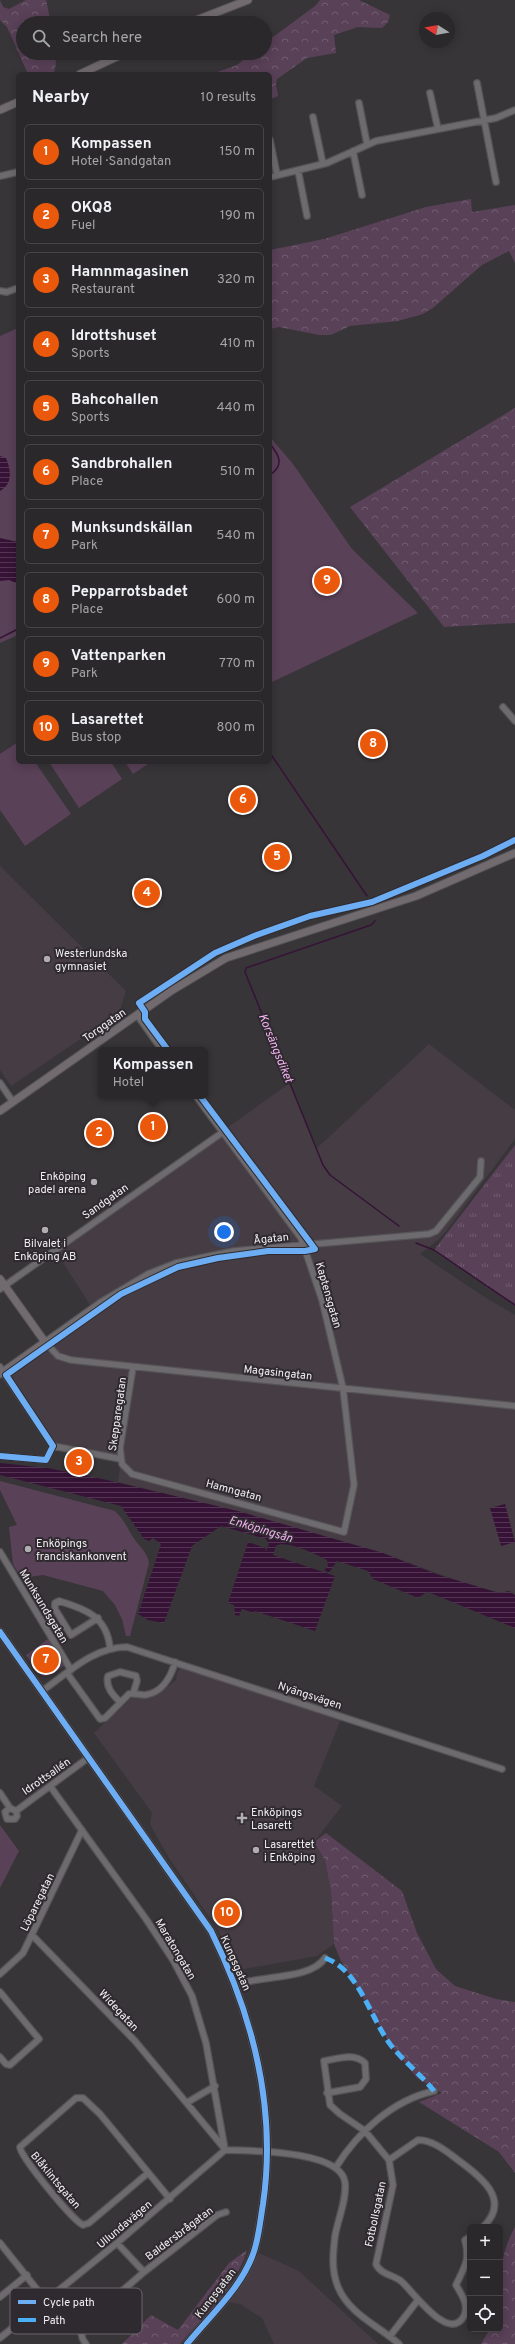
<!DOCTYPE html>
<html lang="en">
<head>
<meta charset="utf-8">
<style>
	:root { --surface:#2a282a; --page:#323032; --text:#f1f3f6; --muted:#a5a6a8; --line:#464447; --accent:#ea580c }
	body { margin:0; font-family:Overpass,sans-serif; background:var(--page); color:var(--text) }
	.controls { position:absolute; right:12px; bottom:12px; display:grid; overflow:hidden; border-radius:6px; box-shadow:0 2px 10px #0003 }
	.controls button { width:36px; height:36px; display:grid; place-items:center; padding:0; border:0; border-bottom:1px solid var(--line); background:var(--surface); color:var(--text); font:20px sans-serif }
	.compass { position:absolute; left:419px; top:12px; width:36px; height:36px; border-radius:50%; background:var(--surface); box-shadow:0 2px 10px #0003; rotate:281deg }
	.you { position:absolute; left:224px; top:1232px; width:14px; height:14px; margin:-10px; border:3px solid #fff; border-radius:50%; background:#1a73e8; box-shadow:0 0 0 6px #1a73e833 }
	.badge { display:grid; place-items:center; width:26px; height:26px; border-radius:50%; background:var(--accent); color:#fff; font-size:13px; font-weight:700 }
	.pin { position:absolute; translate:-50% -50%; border:2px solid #fff; box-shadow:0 1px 4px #0006 }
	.popup { position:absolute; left:98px; top:1047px; width:110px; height:52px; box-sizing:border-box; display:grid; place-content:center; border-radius:6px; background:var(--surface); filter:drop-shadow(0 1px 3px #0005); font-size:13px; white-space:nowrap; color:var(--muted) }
	.popup b { font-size:15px; color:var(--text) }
	.popup::after { content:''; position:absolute; left:50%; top:100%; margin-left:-8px; border:8px solid transparent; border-top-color:var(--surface) }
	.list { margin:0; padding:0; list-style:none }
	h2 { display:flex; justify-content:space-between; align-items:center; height:52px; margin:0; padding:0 16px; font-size:17px }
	h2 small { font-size:13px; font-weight:400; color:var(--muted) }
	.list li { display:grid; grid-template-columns:26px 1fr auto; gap:12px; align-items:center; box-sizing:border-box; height:56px; margin:0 8px 8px; padding:0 8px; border:1px solid var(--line); border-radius:6px }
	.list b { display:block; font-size:15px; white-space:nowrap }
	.list p { margin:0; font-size:13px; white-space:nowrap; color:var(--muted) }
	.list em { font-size:13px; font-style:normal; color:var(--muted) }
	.icon { flex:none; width:22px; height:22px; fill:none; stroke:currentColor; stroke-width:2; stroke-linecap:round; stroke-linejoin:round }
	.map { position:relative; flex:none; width:515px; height:2344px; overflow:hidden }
	.search { position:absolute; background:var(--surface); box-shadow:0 2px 10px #0003; left:16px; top:16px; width:256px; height:44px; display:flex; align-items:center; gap:10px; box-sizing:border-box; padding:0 14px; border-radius:22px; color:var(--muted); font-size:15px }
	.panel { position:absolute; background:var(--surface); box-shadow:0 2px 10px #0003; left:16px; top:72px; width:256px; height:692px; border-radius:6px }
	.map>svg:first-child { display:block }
	.built { fill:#453c44 }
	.grass { fill:url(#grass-tufts) }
	.forest { fill:url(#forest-crowns) }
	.green { fill:#594158 }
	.water { fill:url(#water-rules) }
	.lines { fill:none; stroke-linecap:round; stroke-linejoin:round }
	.stream { stroke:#361336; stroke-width:1.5 }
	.street-casing { stroke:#565456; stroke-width:8 }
	.secondary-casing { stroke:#565456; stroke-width:9 }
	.street { stroke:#6e6b6e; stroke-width:5.5 }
	.secondary { stroke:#716b70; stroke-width:7 }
	.quiet { stroke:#4cb0f7; stroke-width:5; stroke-dasharray:10 5; stroke-linecap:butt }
	.cycleway-casing { stroke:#2f2a2f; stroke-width:8 }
	.cycleway { stroke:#6dadf4; stroke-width:6 }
	.poi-dot { fill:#b1aeb1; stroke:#2f2a2f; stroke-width:1.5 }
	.labels { text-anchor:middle; stroke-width:4; stroke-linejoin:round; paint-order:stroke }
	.poi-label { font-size:11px; fill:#f2eff2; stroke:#2f2a2f; text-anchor:start }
	.street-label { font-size:11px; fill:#f2eff2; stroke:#2f2a2f }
	.water-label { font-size:12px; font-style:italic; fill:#f5b3f3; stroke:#2f2a2f }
	.key { fill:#2f2a2f; stroke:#6a656a; stroke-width:1 }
	.key-label { font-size:11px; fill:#f2eff2 }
</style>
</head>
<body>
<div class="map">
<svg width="515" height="2344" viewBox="0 0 515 2344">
	<defs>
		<pattern id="grass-tufts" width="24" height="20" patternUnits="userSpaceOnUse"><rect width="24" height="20" fill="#594158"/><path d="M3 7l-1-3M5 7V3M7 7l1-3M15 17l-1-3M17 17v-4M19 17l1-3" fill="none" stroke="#715d70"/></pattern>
		<pattern id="forest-crowns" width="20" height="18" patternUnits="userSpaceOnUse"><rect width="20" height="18" fill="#594158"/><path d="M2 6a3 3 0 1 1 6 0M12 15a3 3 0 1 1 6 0" fill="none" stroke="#715d70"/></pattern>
		<pattern id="water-rules" width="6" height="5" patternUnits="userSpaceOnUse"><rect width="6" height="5" fill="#361336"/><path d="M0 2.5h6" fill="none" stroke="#543654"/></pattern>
	</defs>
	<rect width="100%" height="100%" fill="#383538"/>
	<path class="built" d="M0 866 126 991 119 1013 11 1086 0 1070Z
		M429 1044 515 1110V1139L446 1231 439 1239 420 1254 483 1296 515 1315V1595L509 1591 500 1593 461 1582 383 1553 192 1500 118 1482 121 1459 53 1446 4 1372 92 1308 55 1250 290 1083 317 1148Z
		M181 1667 341 1719 314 1786 342 1806 314 1842 325 1860 331 1892 334 1944 317 1956 244 1969 237 1966 218 1930 169 1858 153 1830 150 1823 152 1813 94 1733 131 1698H147L166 1688 176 1680 177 1672Z
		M259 2253 299 2271 378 2344H274L262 2318 240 2304 228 2302 240 2288Z"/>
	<path class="grass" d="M515 1145V1305L434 1250Z"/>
	<path class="forest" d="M0 0 3 7 9 9 26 0H46L51 23H23V53H54L56 63 54 74H28L7 27 0 20Z
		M320 0H359L390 15 388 22 382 28 358 27 334 35 336 53 307 58 277 79 276 85 278 96 270 99V74H212L237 65 252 53H265V43L315 6Z
		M471 199 472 212 515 205V263L509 251 482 265 434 307 423 314 398 321 350 326 331 335H319L279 327 270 329V250L324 239 426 207Z
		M515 408V623L444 627 350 507Z
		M326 1833 402 1891 417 1933 436 1969 455 1986 496 1999 515 2002V2173L499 2152 419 2102 442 2093 417 2078 393 2048 341 1961 334 1944 331 1892 325 1860 314 1842Z
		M515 2227V2344H481L490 2329H500C500 2291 496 2261 515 2227Z
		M247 2250C237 2286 203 2316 180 2344H122L151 2315 178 2330 229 2263Z"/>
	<path class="green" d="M18 328V635L0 643V336Z
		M270 437 293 464 352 549 418 613 270 683Z
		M18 742V762H35L71 814 25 846 0 810V754Z
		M49 762H111L122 779 79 808Z
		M125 762H151L133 774Z
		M0 1481 115 1511C125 1521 126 1526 133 1537 139 1547 147 1551 149 1563L130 1636H126L122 1619 115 1605 103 1591 43 1575 21 1578 13 1564 9 1527 17 1525 0 1490Z
		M48 1639 65 1665C41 1683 42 1679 26 1655Z
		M0 1825 19 1851 0 1888Z"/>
	<path class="water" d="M0 456 6 458C11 470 13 484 0 491Z
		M0 538 18 542V584L9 580 0 581Z
		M0 1463 48 1468 107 1480 238 1511 383 1553 436 1574 499 1593 509 1591 515 1595V1628L433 1594 427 1592 418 1598 373 1579 368 1571 337 1561 329 1573 324 1570 328 1567 327 1560C317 1555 286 1539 276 1546L273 1555 335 1576 315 1631 255 1611 254 1613 242 1609 239 1616 235 1615 234 1605 228 1603 248 1542 265 1548 266 1551 269 1544 266 1539 221 1526 192 1546 164 1623 148 1620 138 1614 161 1544 153 1538 149 1541 144 1539 121 1506 0 1475Z
		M505 1504 515 1542 501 1546 490 1508Z"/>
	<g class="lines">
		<path class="stream" d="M270 444C280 456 284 465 270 475
			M0 638 18 629
			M270 753 367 896
			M375 921 371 925 246 968 245 972 323 1165 330 1175 399 1226
			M416 1243 434 1250 515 1305"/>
		<defs>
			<path id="street" d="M477 83 496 182
				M430 93 438 129
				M359 103 367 144
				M313 117 323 164
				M270 140 277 175
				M353 151 362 195
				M298 170 307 216
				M0 176 18 172
				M270 177 327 163 376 141 496 118 515 110
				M0 291 7 292 18 288
				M503 707 515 721
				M137 1015 162 1050
				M0 1083 13 1102
				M481 1161 480 1177 436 1231 429 1234 234 1251 176 1263 148 1274 101 1302 45 1342 58 1356 71 1360 515 1406
				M0 1289 223 1132
				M0 1367 53 1446 46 1460 0 1456
				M133 1367 120 1448 122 1464 132 1474 344 1532 354 1485 343 1388 322 1300 301 1238 196 1096
				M53 1446 121 1459
				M0 1552 71 1670
				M98 1618 71 1635 55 1609V1603L59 1601C86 1609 107 1617 110 1648
				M67 1673 100 1719 105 1718 129 1694C134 1693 139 1695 145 1695 162 1693 171 1677 175 1662
				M42 1691C68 1673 93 1647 127 1647L502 1769
				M120 1702C113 1695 105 1687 108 1676L120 1672 136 1676 137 1681 133 1694
				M50 1786 146 1919 173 1960 192 1996 206 2043 225 2150
				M0 1793 10 1808 5 1812 7 1819H15L17 1816 16 1811
				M10 1808 16 1811 88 1758
				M32 1935 135 2041 224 2148
				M0 1974 23 1953 82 1830
				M236 1985C259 1975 311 1980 325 1958
				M0 1992 39 2039 10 2065 6 2064 0 2057
				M327 2093 360 2087 366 2079 365 2063C354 2052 337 2059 324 2061L330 2105 340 2114 365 2131 389 2160
				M188 2102 215 2086
				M336 2167C358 2132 393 2100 434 2091
				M148 2173 89 2223 83 2225C73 2221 19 2155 20 2147L76 2098H83L100 2114 170 2199
				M470 2237 465 2240C470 2260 465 2266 456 2285 462 2295 469 2305 464 2316 449 2344 412 2290 401 2281 393 2275 380 2274 376 2264L393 2185 389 2160 418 2140C433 2140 446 2151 458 2160 480 2176 512 2200 483 2227
				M0 2243 47 2302
				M117 2243 144 2272 217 2215 226 2212
				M0 2297 27 2275
				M390 2336 418 2300
				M0 2338 117 2243 225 2150C251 2151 340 2150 345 2182 347 2199 338 2219 335 2236 333 2253 331 2270 338 2287 349 2314 379 2326 399 2344
				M86 2344C80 2337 81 2333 84 2324L144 2272"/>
			<path id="secondary" d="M189 23 248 0
				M80 74 125 53
				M0 110 18 102
				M0 1111 171 991 226 958 416 896 515 853
				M0 1279 45 1342 0 1374
				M0 1632 211 1931C253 2016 277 2108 263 2204 260 2221 259 2240 252 2257 239 2290 209 2317 187 2344"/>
		</defs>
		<use href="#street" class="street-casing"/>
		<use href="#secondary" class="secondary-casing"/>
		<use href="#street" class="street"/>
		<use href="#secondary" class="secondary"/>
		<path class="quiet" d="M325 1958C361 1970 371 2023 394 2049 407 2064 422 2076 434 2091"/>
		<defs>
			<path id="cycleway" d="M168 1050 145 1019V1012L139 1003 215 953 254 936 310 916 372 902 483 856 515 840
				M0 1456 46 1460 53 1446 6 1375 121 1294 178 1267 218 1258 268 1251H305L315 1249 200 1096
				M0 1632 211 1931C253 2016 277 2108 263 2204 260 2221 259 2240 252 2257 239 2290 209 2317 187 2344"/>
		</defs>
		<use href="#cycleway" class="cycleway-casing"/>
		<use href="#cycleway" class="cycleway"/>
	</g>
	<g class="poi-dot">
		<circle cx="47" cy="959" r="4"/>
		<circle cx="94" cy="1182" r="4"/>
		<circle cx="45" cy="1230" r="4"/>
		<circle cx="28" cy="1549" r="4"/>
		<path d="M240 1812h4v4h4v4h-4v4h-4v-4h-4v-4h4z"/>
		<circle cx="256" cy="1850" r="4"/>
	</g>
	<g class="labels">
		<g class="poi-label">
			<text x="55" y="957">Westerlundska<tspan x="55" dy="13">gymnasiet</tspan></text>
			<text x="86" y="1180" text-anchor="end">Enköping<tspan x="86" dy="13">padel arena</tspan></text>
			<text x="45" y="1247" text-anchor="middle">Bilvalet i<tspan x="45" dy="13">Enköping AB</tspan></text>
			<text x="36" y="1547">Enköpings<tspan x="36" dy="13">franciskankonvent</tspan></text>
			<text x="251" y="1816">Enköpings<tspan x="251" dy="13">Lasarett</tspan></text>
			<text x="264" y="1848">Lasarettet<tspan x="264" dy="13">i Enköping</tspan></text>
		</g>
		<g class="street-label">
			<text transform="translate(104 1025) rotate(-35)" y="4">Torggatan</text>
			<text transform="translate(105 1201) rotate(-35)" y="4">Sandgatan</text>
			<text transform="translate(271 1238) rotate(-6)" y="4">Ågatan</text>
			<text transform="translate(329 1295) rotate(74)" y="4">Kaptensgatan</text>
			<text transform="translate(278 1372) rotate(6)" y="4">Magasingatan</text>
			<text transform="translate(117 1414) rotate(-82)" y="4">Skepparegatan</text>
			<text transform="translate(234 1490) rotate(15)" y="4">Hamngatan</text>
			<text transform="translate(44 1606) rotate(59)" y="4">Munksundsgatan</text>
			<text transform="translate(310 1695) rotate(18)" y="4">Nyängsvägen</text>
			<text transform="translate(46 1776) rotate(-35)" y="4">Idrottsallén</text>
			<text transform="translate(37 1902) rotate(-64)" y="4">Löparegatan</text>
			<text transform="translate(176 1949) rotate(59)" y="4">Maratongatan</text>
			<text transform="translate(236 1963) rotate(66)" y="4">Kungsgatan</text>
			<text transform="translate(119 2010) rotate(47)" y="4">Widegatan</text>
			<text transform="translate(56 2180) rotate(50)" y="4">Blåklintsgatan</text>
			<text transform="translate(375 2214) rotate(-78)" y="4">Fotbollsgatan</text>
			<text transform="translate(124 2224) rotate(-40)" y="4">Ullundavägen</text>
			<text transform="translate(179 2233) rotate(-37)" y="4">Baldersbrågatan</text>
			<text transform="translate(215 2293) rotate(-52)" y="4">Kungsgatan</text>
		</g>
		<g class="water-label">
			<text transform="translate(276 1048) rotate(68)" y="4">Korsängsdiket</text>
			<text transform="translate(261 1529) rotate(17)" y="4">Enköpingsån</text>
		</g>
	</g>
	<rect x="10" y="2288" width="132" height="46" rx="6" class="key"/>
	<rect x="18" y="2300" width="18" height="4" fill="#6dadf4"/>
	<rect x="18" y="2318" width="18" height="4" fill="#4cb0f7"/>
	<g class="key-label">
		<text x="43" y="2306">Cycle path</text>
		<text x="43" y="2324">Path</text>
	</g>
</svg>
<div class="controls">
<button>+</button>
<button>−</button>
<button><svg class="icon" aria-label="locate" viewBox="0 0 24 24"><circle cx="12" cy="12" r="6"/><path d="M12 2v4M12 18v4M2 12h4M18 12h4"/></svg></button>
</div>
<svg class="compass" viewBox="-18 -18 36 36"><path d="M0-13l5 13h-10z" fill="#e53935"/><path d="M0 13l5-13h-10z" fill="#a5a6a8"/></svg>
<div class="you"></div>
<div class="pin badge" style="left:153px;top:1127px">1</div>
<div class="popup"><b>Kompassen</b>Hotel</div>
<div class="pin badge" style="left:99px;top:1133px">2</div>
<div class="pin badge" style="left:79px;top:1462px">3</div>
<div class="pin badge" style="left:147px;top:893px">4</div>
<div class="pin badge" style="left:277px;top:857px">5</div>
<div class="pin badge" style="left:243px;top:800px">6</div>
<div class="pin badge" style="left:46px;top:1660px">7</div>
<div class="pin badge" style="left:373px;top:744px">8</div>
<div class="pin badge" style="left:327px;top:581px">9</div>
<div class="pin badge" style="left:227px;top:1913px">10</div>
<div class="search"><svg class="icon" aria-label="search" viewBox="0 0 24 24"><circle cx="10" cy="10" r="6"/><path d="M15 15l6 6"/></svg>Search here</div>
<section class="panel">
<h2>Nearby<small>10 results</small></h2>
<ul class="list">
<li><span class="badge">1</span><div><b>Kompassen</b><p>Hotel · Sandgatan</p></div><em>150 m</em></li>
<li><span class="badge">2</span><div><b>OKQ8</b><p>Fuel</p></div><em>190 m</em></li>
<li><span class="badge">3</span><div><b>Hamnmagasinen</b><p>Restaurant</p></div><em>320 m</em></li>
<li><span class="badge">4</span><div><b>Idrottshuset</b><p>Sports</p></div><em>410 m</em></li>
<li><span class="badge">5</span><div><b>Bahcohallen</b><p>Sports</p></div><em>440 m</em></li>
<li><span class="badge">6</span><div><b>Sandbrohallen</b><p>Place</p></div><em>510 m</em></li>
<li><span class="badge">7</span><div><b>Munksundskällan</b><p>Park</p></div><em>540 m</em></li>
<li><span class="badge">8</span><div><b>Pepparrotsbadet</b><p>Place</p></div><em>600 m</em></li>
<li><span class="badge">9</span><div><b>Vattenparken</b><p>Park</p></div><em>770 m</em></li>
<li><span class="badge">10</span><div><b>Lasarettet</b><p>Bus stop</p></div><em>800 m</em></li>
</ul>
</section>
</div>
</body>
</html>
